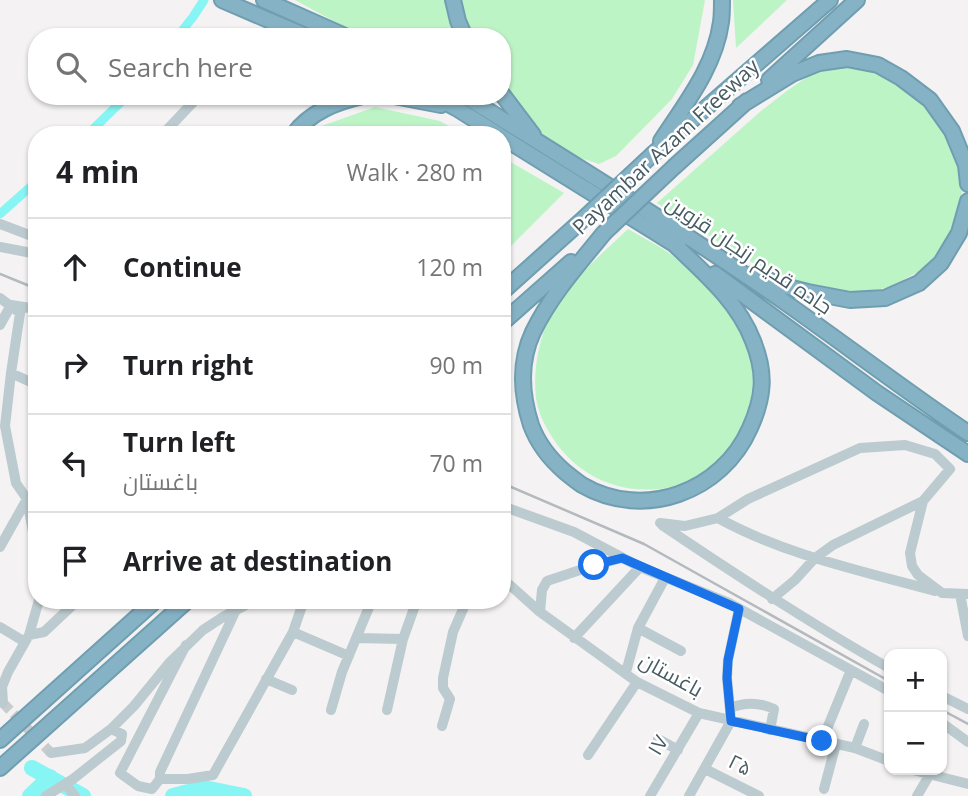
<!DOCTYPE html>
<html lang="en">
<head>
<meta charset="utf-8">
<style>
	:root { --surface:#fff; --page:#f6f6f6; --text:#202124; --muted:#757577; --line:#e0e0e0 }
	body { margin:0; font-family:"Open Sans",Cairo,sans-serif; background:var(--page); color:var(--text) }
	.controls { position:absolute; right:21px; bottom:21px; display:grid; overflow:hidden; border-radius:14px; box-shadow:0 2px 5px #0004 }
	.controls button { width:63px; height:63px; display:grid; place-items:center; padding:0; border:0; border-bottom:2px solid var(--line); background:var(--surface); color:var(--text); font:35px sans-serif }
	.stop { position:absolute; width:21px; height:21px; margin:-16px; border:5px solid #1a73e8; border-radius:50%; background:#fff }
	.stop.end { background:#1a73e8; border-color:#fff; box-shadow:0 2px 7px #0008 }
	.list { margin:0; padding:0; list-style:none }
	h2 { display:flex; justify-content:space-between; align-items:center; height:91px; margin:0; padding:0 28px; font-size:30px }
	h2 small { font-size:23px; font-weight:400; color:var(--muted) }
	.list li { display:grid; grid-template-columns:46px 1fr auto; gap:21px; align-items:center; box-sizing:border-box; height:98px; padding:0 28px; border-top:2px solid var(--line) }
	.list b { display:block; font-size:26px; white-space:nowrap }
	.list p { margin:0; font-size:23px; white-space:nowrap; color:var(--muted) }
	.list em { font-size:23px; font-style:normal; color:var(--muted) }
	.icon { flex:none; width:38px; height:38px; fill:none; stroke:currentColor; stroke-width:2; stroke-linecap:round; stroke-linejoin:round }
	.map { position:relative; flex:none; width:968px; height:796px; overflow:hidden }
	.search { position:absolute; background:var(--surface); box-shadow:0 2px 5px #0004; left:28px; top:28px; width:483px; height:77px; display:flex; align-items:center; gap:18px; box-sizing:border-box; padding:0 24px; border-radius:28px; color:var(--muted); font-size:26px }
	.panel { position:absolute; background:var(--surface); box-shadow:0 2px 5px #0004; left:28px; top:126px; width:483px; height:483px; border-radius:28px }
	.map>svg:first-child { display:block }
	.green { fill:#bdf4c6 }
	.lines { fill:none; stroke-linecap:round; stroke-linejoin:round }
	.canal { stroke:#87f5f3; stroke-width:9 }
	.river { stroke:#87f5f3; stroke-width:16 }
	.minor-tunnel { stroke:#c9ccce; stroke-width:10; stroke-dasharray:10 5; stroke-linecap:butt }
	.highway-casing { stroke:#709eb1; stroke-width:18 }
	.minor { stroke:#bbcbcf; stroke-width:10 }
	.highway { stroke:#85b3c5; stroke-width:14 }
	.rail { stroke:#b3b9bd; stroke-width:2.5 }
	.highway-bridge-casing { stroke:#709eb1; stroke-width:18; stroke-linecap:butt }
	.highway-bridge { stroke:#85b3c5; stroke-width:14 }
	.route { stroke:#1a73e8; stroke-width:9 }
	.labels { text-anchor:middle; stroke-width:5; stroke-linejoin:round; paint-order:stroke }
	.street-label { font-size:21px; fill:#475b62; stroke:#fff }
</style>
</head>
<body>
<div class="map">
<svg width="968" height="796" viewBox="0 0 968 796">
	<rect width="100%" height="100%" fill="#f4f2f2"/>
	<path class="green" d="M295 0H447L458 37H363Z
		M459 0H705L693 65 672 99 616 156 599 164 565 153 542 138 502 88V37H471Z
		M733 0H787L736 48Z
		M847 65 873 68 914 93 946 128 963 177 962 195 958 212 950 236 939 253 925 268 892 286 869 292 845 293 799 284 776 275 744 258 657 203 761 111 788 90 813 73 831 66Z
		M375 107 440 121 464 135H312L319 127Z
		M502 157 564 193 502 255Z
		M628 229C641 237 656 244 669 253 700 277 744 321 751 361 757 386 748 415 736 437 722 463 695 484 666 488 618 496 573 474 549 432 543 422 538 411 536 398 533 372 538 344 548 320 563 286 601 255 628 229Z"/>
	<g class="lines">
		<path class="canal" d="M177 37 193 17 204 0
			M87 135 127 96
			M0 214 37 181"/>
		<path class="river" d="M32 768 83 796
			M30 796 50 777
			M173 796 204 788 244 796"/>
		<path class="minor-tunnel" d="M3 703 51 753"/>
		<defs>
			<path id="highway" d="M222 0 308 37
				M264 0 347 37
				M453 0 458 21 465 37
				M769 80 857 0
				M502 94 533 135
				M394 96 441 105
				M433 96 456 108 499 135
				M465 96C573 164 682 230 786 303 847 346 906 391 968 433
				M740 106 792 74 819 63 847 59 878 65 901 78 930 100 952 131 966 165 968 184
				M293 135C310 112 336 102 363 96
				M502 137 679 247
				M661 141C685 104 715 67 721 22 722 15 722 7 722 0
				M653 154 830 0
				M675 166 747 101
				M604 233C578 265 551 295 533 332 519 362 521 394 531 425 538 444 550 459 565 472 570 476 576 481 582 485 644 521 722 492 750 428 764 397 766 373 753 341 738 301 703 272 673 243
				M715 274 877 393 968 454
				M753 274 784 286 808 292 850 300 885 298 919 283 941 263 959 233 968 201
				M502 292 580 222
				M502 323 571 262
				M0 740 156 600
				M0 768 188 600"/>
		</defs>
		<use href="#highway" class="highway-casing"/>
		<path class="minor" d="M162 135 199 96
			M0 224 37 238
			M0 247 37 254
			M0 298 20 313 11 373 5 426 16 483 27 499 37 554
			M0 325 11 305 37 309
			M11 373 37 385
			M502 506 574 532 640 567 729 603 889 691
			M718 518C785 555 862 571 935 591
			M660 523 685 526 718 518 748 499 860 448 905 445 935 454 950 469 923 501 910 553 912 566 918 575 942 593 968 594
			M662 525C736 575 811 624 889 668
			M0 547 27 499
			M502 578 540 612 637 682 699 713 855 748 889 761
			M960 594 968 636
			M772 599 795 580 815 558 833 545 923 501
			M540 612 542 590 547 581 595 565 622 558
			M0 627 25 642
			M638 628 681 651
			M293 632 349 656
			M29 635 44 632 78 600
			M356 638 403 639
			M574 638 640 567
			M186 645 120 773 138 786 152 789 160 779H188L213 775 293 632 304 600
			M626 672 638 628 665 578
			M266 679 292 690
			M942 696 968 709
			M0 702 3 703 2 687 8 672 29 635 39 600
			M730 708C745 702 759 702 774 709L770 730
			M331 710 342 672 372 600
			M387 710 403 639 417 600
			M942 723 968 742
			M442 726 450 699 443 688V678L453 632 467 600
			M111 729 134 706 170 662 203 630 223 617 255 600
			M658 739 678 750
			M822 741 851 670
			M855 748 864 724
			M588 755 637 682
			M705 769 759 796
			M913 770 968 784
			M160 779V772L235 612
			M65 784 75 796
			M824 789 836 744
			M46 796 73 779 121 741 122 734 111 729 85 748 51 753
			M650 796 699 713
			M689 796 731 721 727 678 728 660 739 609
			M917 796 930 774"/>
		<use href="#highway" class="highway"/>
		<path class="rail" d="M0 274 37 289
			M502 483 644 544 889 681
			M942 710 968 724"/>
		<defs>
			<path id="highway-bridge" d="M580 222 653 154
				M604 233 675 166"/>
		</defs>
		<use href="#highway-bridge" class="highway-bridge-casing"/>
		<use href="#highway-bridge" class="highway-bridge"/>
	</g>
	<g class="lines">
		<path class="route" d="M594 565 622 558 739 609 728 660 727 678 731 721 822 741"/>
	</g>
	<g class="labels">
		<g class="street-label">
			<text transform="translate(666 147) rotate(-43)" y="7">Payambar Azam Freeway</text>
			<text transform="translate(749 255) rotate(34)" y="7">جاده قدیم زنجان قزوین</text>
			<text transform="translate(671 675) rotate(29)" y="7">باغستان</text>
			<text transform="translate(658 745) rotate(-59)" y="7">۱۷</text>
			<text transform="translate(740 765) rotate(26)" y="7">۲۵</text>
		</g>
	</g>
</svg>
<div class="controls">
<button>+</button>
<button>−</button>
</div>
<div class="stop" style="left:594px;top:565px"></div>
<div class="stop end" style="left:822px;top:741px"></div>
<div class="search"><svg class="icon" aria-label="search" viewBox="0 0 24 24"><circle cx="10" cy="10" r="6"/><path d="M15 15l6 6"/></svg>Search here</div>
<section class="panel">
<h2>4 min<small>Walk · 280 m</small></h2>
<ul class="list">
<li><svg class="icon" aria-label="ahead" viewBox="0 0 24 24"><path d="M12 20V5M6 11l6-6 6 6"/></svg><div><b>Continue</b></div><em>120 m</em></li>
<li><svg class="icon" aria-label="right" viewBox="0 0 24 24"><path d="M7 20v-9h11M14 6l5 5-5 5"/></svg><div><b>Turn right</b></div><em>90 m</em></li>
<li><svg class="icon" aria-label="left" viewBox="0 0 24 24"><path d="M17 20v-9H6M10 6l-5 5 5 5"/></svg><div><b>Turn left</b><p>باغستان</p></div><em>70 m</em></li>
<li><svg class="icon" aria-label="arrive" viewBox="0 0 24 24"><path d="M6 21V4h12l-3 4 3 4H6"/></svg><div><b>Arrive at destination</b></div></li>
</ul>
</section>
</div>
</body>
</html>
